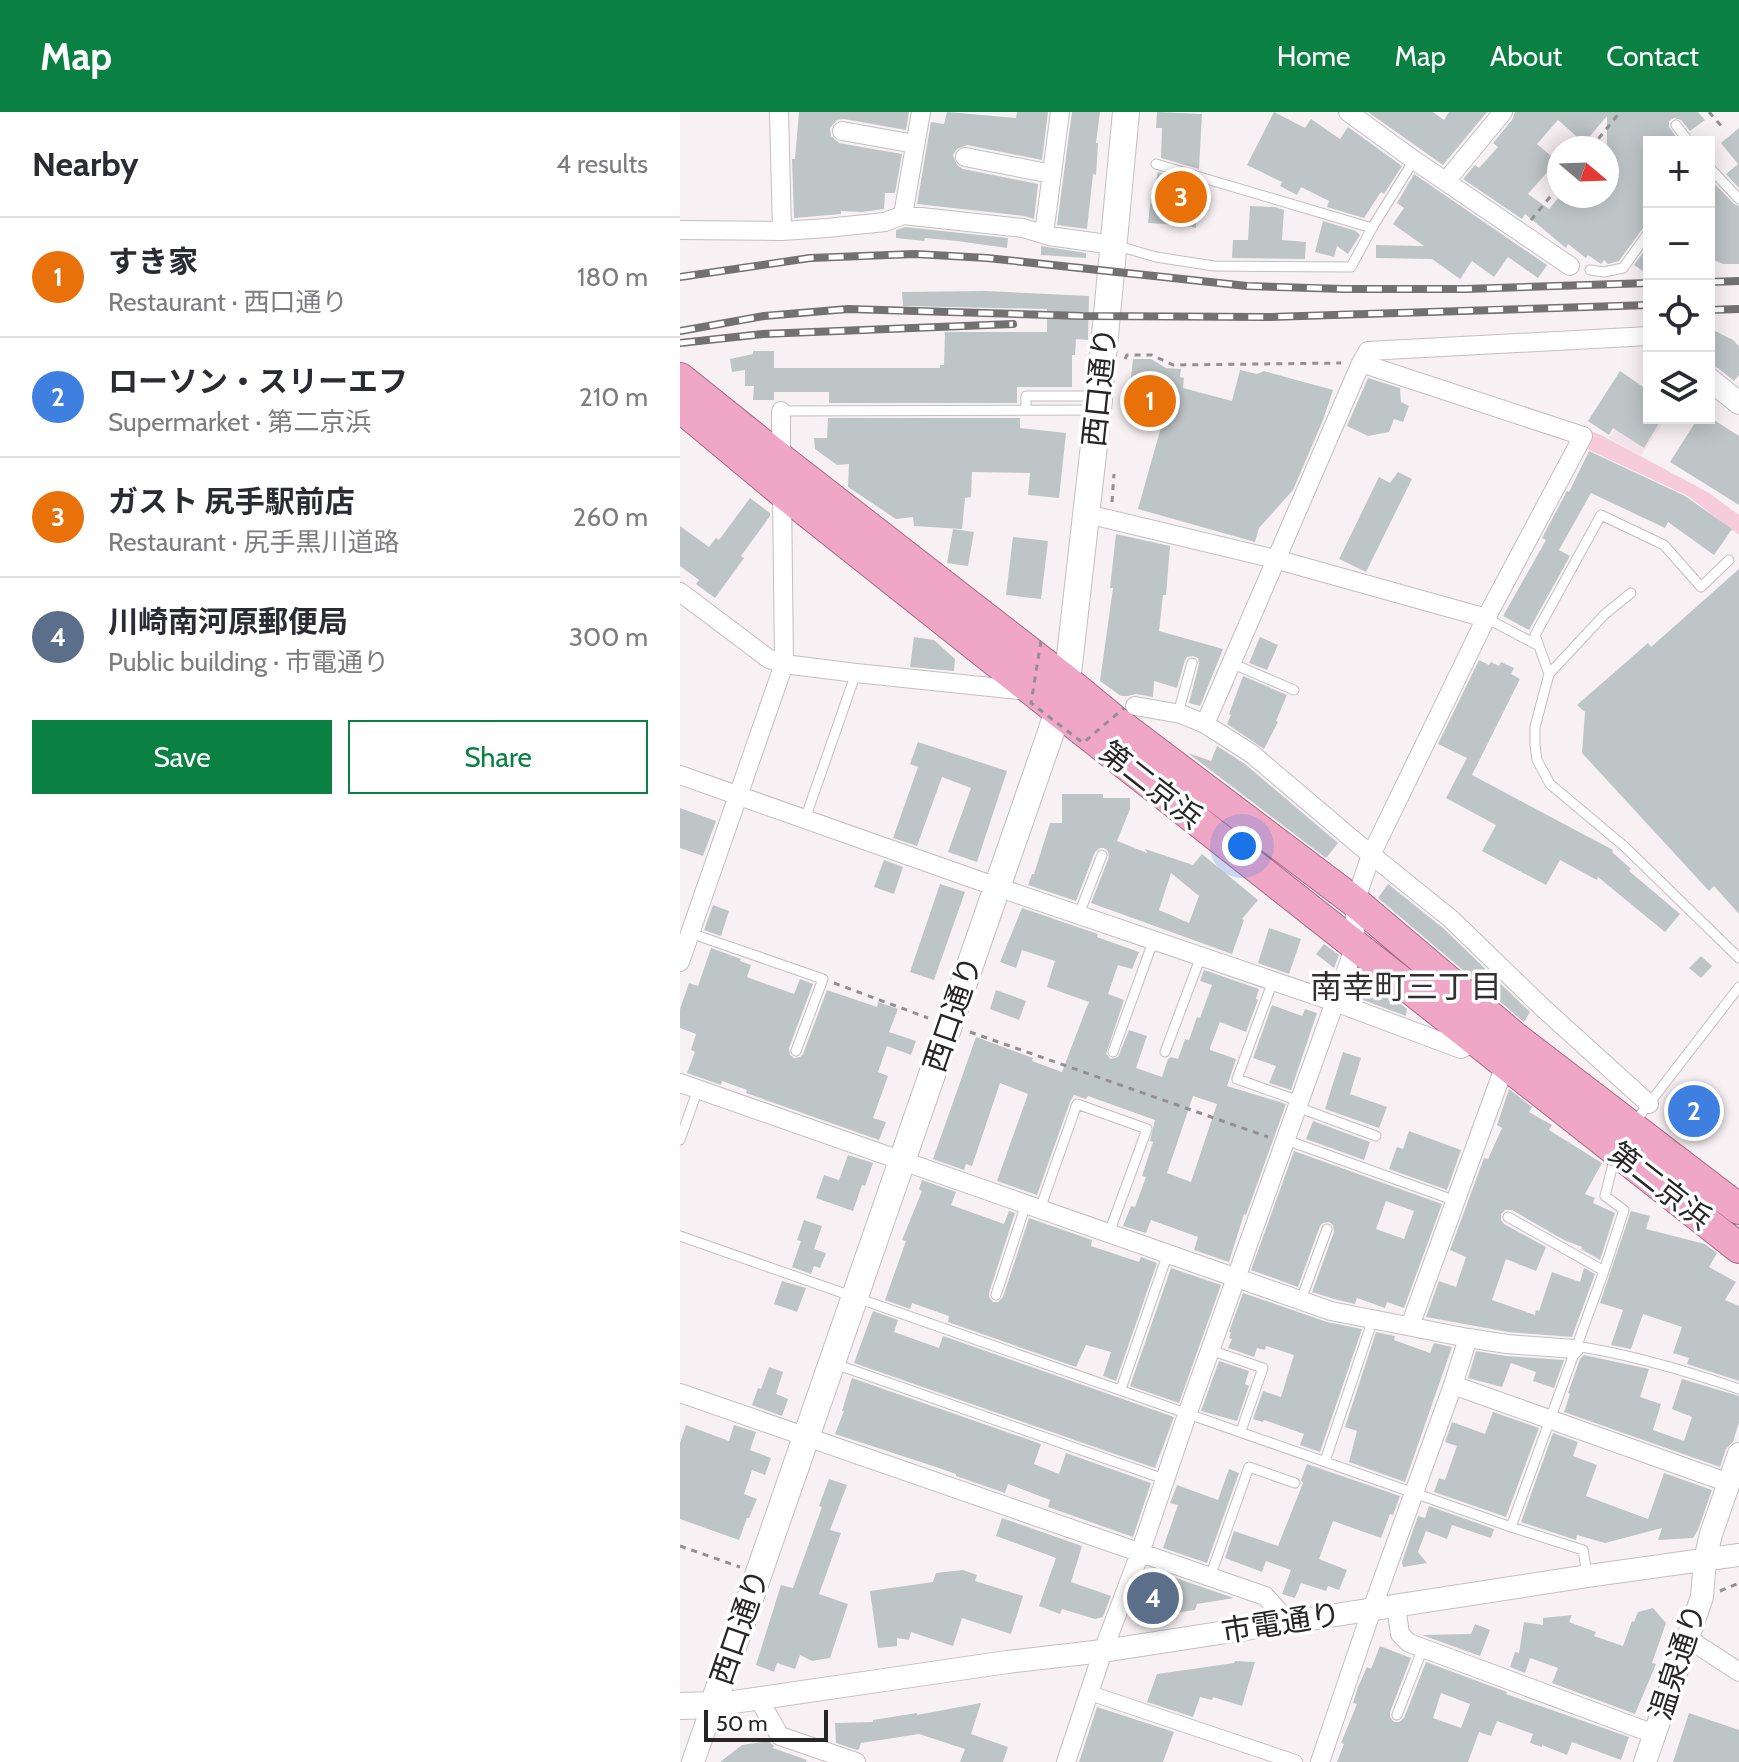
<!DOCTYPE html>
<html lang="en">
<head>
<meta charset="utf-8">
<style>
	:root { --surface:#fff; --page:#f2f2f3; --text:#2b2b33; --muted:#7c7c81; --line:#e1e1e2; --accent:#0b8043 }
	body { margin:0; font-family:Cabin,"Noto Sans JP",sans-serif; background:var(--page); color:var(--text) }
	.controls { position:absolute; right:24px; top:24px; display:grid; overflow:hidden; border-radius:0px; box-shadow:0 4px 20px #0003 }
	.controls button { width:72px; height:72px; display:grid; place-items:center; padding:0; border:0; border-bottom:2px solid var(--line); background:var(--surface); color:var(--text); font:40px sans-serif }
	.compass { position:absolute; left:867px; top:24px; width:72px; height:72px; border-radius:50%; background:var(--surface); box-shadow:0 4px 20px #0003; rotate:109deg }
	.scale { position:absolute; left:24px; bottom:20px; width:124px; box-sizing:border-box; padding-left:8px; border:4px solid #272526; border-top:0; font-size:22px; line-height:28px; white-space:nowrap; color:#272526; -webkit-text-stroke:6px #fff; paint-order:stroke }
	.you { position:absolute; left:562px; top:734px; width:28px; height:28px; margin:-20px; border:6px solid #fff; border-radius:50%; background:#1a73e8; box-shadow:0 0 0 12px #1a73e833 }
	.badge { display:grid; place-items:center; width:52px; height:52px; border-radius:50%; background:var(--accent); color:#fff; font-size:26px; font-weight:700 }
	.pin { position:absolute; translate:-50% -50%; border:4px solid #fff; box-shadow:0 2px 8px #0006 }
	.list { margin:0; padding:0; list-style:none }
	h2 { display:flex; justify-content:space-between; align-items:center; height:104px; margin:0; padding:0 32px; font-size:34px }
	h2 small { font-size:26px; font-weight:400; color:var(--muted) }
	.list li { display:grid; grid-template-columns:52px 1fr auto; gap:24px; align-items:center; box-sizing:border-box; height:120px; padding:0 32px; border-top:2px solid var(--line) }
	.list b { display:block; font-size:30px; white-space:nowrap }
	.list p { margin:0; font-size:26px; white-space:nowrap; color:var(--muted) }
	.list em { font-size:26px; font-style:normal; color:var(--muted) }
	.actions { display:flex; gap:16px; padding:24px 32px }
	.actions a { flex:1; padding:18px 0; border:2px solid var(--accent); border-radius:0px; text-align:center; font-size:28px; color:var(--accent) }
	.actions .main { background:var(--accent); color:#fff }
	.icon { flex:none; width:44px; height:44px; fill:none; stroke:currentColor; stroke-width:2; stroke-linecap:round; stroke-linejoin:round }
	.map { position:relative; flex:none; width:1059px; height:1650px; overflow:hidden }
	header { display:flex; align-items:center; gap:48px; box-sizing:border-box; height:112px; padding:0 40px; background:var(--accent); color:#fff }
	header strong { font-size:38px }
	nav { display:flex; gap:44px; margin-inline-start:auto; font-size:28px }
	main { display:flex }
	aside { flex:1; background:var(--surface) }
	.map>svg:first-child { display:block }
	.built { fill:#f2e3e8 }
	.green { fill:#f6ccdb }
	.building { fill:#bec5c7; fill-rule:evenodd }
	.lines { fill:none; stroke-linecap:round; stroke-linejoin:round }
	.service-casing { stroke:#c4bec0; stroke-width:11 }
	.pedestrian-casing { stroke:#c4bec0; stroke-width:16 }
	.minor-casing { stroke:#c4bec0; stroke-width:20 }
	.tertiary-casing { stroke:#c4bec0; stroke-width:24 }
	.secondary-casing { stroke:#c4bec0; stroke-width:28 }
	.trunk-casing { stroke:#a86b84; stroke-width:32 }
	.path { stroke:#948f91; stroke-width:3; stroke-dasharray:6 6; stroke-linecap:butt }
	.service { stroke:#fff; stroke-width:9 }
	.pedestrian { stroke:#fff; stroke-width:14 }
	.minor { stroke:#fff; stroke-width:18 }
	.tertiary { stroke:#fff; stroke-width:22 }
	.secondary { stroke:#fff; stroke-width:26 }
	.trunk { stroke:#f0a7c6; stroke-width:30 }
	.rail-casing { stroke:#737071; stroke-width:8 }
	.rail { stroke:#fff; stroke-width:5; stroke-dasharray:15; stroke-linecap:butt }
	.path-bridge { stroke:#948f91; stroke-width:3; stroke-dasharray:6 6; stroke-linecap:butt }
	.labels { text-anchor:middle; stroke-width:7; stroke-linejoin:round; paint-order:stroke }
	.street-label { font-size:30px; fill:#272526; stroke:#fff }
	.neighbourhood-label { font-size:32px; fill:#343031; stroke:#fff }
</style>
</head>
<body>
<header>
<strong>Map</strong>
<nav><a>Home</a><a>Map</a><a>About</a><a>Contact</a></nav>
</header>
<main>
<aside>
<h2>Nearby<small>4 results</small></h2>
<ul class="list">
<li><span class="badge" style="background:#e8710a">1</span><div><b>すき家</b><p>Restaurant · 西口通り</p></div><em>180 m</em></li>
<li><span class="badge" style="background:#3f7fe0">2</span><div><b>ローソン・スリーエフ</b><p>Supermarket · 第二京浜</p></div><em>210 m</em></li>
<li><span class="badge" style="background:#e8710a">3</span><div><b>ガスト 尻手駅前店</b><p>Restaurant · 尻手黒川道路</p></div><em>260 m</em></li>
<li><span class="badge" style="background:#5c6f8a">4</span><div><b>川崎南河原郵便局</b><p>Public building · 市電通り</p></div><em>300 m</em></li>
</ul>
<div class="actions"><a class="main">Save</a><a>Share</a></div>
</aside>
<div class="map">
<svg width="1059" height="1650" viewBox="0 0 1059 1650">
	<rect width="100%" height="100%" fill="#f8f1f4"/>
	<path class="built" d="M969 265V306H986L961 344 929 326Z"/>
	<path class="green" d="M906 317 923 324 1029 381 1059 403V423L1008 384 907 337 910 330Z"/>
	<path class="building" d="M119 0H229L226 18 164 7 157 8 150 16 151 24 159 31 222 42 215 81H205L204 97 182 100 161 99V102L114 106 112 47H115Z
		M267 0 336 6 337 0H368L362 48 287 33 277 37 273 43 277 53 283 57 358 72 354 107 344 104 237 92 251 10 264 12Z
		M392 0H420L416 31H418L417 48 416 63 413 62 407 117 377 113Z
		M477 0 522 2 519 57 481 46 482 16H476Z
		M594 0 625 16 631 7 660 27 668 15 722 54 704 82 701 80 684 106 647 95 649 89 621 75 617 83 600 74 602 70 567 53Z
		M688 0H753L764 8 769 0H807L763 53Z
		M835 0H1018L1025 8 1010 19 1001 8 994 6 989 9V15L999 29 969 30V113L963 116 939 149 928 152 924 148 921 152 908 143 906 146 888 132 886 136 845 102 842 107 783 67 795 53 799 56 818 35 813 31 832 8ZM927 4V84H880L869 97 848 82 877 49 857 32 878 8 904 31Z
		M1059 16V76L1046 62 1058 52 1041 31Z
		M478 60 518 72 516 116 503 113 468 111 470 93Z
		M734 62 867 153 858 166 828 145 814 165 792 149 780 167 752 147 696 146V133L744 134 713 112 724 96 717 91Z
		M1029 66 1054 92 1059 94V152H1043L1029 146Z
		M570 94 595 95 604 98 602 128 626 130 625 147 552 146 553 128H568Z
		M643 109 676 119 680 123 668 142 657 134 654 145 635 140Z
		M225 115 328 126 327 136 277 129 245 126 244 129 216 126V118Z
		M969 133V163L954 153Z
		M361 134 406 141V146L361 143Z
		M304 179 409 184 408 228 396 227 395 243H392V275H337V291H149V280H94V288H73L74 274H65V258L52 260 50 247 73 242V239H94V256H260V253H264L265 220H367V197L223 194 222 180Z
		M1029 216 1053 228 1059 234V263L1054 269 1038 256 1029 253Z
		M453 247H471L486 256 501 257 500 265 504 266 503 276 552 289 560 258 577 262 584 259 653 278 643 308 613 378 579 416 575 430 458 397 487 294 449 284Z
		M940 259 969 279V306H982L964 336 933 316 929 323 908 309Z
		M688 266 720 276 721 290 729 294 723 310 714 307 709 320 688 324 667 314Z
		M148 306H340V316L386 321 379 386 348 383 350 361 292 360 291 385 285 386 282 417 234 414 233 405 216 407 168 375 169 352 157 353 135 337 134 326H147Z
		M1018 306H1031L1059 324V393L990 350Z
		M909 339 1005 384 1052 417 1034 443 988 410 985 416 911 381 879 438 890 444 849 518 823 504 866 428 862 426 887 379 889 380Z
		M718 360 732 367 686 460 659 447 699 365 710 371Z
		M70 386 90 401V404L61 444 64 446 35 486 16 472 19 468 0 454V414L29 435 36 426 39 428Z
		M273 417 294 420 288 454 267 451Z
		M436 422 490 434 486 483H483L479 519 543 537 520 594 509 591 519 552 518 546 513 544 507 545 505 548 497 576 474 569 473 585 456 582 448 584H441L420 569 433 476H430Z
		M333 425 368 429 361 487 326 483Z
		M1059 457V802L1034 774 1029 779 902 641 905 600 897 593 968 531 971 535Z
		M234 525 254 528 275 547 274 559 230 555Z
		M580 525 598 533 587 558 569 551Z
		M799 548 809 553 811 550 819 554 821 550 834 556 831 562 840 567 792 663 933 738 932 740 951 757 949 759 1000 802 985 820 918 765 917 768 880 748 866 773 802 739 816 713 766 686 787 646 758 632Z
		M563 564 607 583 596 609 598 610 584 637 547 612 551 603 549 602Z
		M238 630 327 659 297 750 268 740 291 676 262 665 237 734 213 726 238 655 230 652Z
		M537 634 565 652 658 731 646 746 508 641 531 649Z
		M382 682H423V686H450V697L437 729 467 741 465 737 513 753 522 742 578 788 562 807 564 808 552 842 411 791 429 745 428 739 424 736H420L415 740 396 789 348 773 352 762H354L370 711H382ZM491 761 519 784 509 811 479 798Z
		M0 696 36 709 23 744 0 736Z
		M204 748 223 755 214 782 194 775Z
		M260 772 285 780 254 868 230 860Z
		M708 772 763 816 850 900 844 910 698 786Z
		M33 793 49 799 41 824 24 818Z
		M342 796 418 822 417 825 459 840 452 857 438 853 428 882 444 888 426 942 431 947 438 945 449 918 467 924 456 956 482 965 488 947 491 945 498 947 505 927 509 928 517 905 520 906 532 873 520 869 524 858 579 877 576 887 578 888 566 920 540 910 530 936V938L556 947 547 974 606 992 566 1103 564 1102 549 1150 514 1138 518 1125 471 1108 466 1121 443 1114 451 1094 455 1095 466 1065 462 1064 473 1030 470 1029 475 1008 408 984 406 987 394 983 390 990 357 1083 317 1069 348 982 320 971 292 1054 286 1052 284 1058 253 1047 296 925 353 946 352 949 382 960 406 897 409 890 367 875 375 849 342 838 336 856 320 850ZM513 984 537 992 511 1070 487 1061Z
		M589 816 621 827 609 862 578 851Z
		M644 832 659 843 654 856 636 842Z
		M31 836 61 847 60 849 71 853 67 865 114 882 120 867 133 872 109 936 110 943 114 946 120 945 123 942 147 878 197 895 198 890 218 897 209 920 236 929 231 943 207 934 198 960 208 964 193 1006 206 1010 199 1028 66 981 67 978 42 969 41 973 7 961 15 940 11 938 16 922 0 916V897L9 871 18 874Z
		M1021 844 1032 854 1021 866 1009 856Z
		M679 859 727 897 726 904 670 883Z
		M316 878 346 889 339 908 310 897Z
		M592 893 622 904 625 897 637 901 611 978 589 971 596 954 573 946Z
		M663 940 681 946 670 982 707 995 699 1016 645 997Z
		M1007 973 1023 986 1032 1007 1023 1018 991 992Z
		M829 977 852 995 849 1000 872 1013 869 1018 922 1051 905 1082 915 1086 913 1091 935 1101 920 1148 901 1137 902 1135 884 1128 832 1098H825L821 1102V1108L824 1112 866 1135 856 1159 826 1147 812 1188 855 1203 856 1198 859 1199 872 1160 900 1170 904 1156 915 1162 892 1225 828 1220 746 1205 759 1169 776 1175 786 1145 770 1138 804 1046 808 1047 822 1016 817 1013Z
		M633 1009 690 1030 684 1048 626 1027Z
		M729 1019 781 1038 767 1078 709 1057 717 1035 723 1037Z
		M614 1039 762 1092 724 1196 707 1190 705 1196 677 1186 675 1192 654 1187 632 1180 654 1120 653 1113 649 1110 643 1111 640 1114 618 1175 571 1158ZM706 1089 734 1099 724 1127 696 1117Z
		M168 1043 193 1051 185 1074 182 1073 173 1099 136 1086 144 1063 159 1068Z
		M242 1068 276 1080 271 1093 324 1112 329 1099 335 1101 309 1181V1185L313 1190H318L323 1185 349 1106 412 1128 411 1134 459 1150 461 1145 477 1151 436 1269 423 1264 431 1240 406 1233 396 1255 268 1210 269 1204 232 1191 230 1197 205 1188 226 1129 222 1128 242 1079 239 1077Z
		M951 1099 970 1104 966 1117 1025 1132 1037 1141 1029 1155 1056 1170 1045 1188 1059 1194V1269L1007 1252 1009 1246 993 1241 1002 1215 963 1202 951 1237 931 1233 943 1198 920 1191Z
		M124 1108 142 1114 134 1137 146 1141 140 1156 134 1154 131 1162 112 1155 121 1129 117 1128Z
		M491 1156 541 1173 499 1291 450 1274Z
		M102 1169 126 1176 117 1200 94 1192Z
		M563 1181 647 1210 682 1217 640 1340 620 1333 624 1322 584 1308 583 1310 573 1307 583 1279 601 1285 614 1243 586 1234 585 1238 577 1236 574 1245 548 1236 552 1227 549 1226 551 1220H549Z
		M193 1199 218 1208 214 1220 259 1236 263 1224 494 1305 475 1356 174 1251Z
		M696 1220 715 1224 714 1228 750 1241 754 1231 772 1235 725 1370 669 1350 677 1319 665 1315Z
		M796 1239 826 1244 884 1248 874 1276 853 1269 856 1260 831 1251 822 1275 788 1266Z
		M904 1243 969 1257 960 1285 981 1292 973 1318 1004 1329 1012 1305 992 1297 1002 1267 1059 1284V1310L1053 1330 1046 1337 1040 1355 884 1300 890 1282 888 1281 900 1247Z
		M539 1249 569 1259 565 1272 569 1274 557 1309 521 1299Z
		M89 1255 103 1260 96 1282 108 1287 102 1304 72 1293 78 1276 81 1277Z
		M172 1266 361 1332 354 1352 379 1362 386 1341 471 1371 453 1425 368 1395 370 1388 328 1372 325 1381 276 1364V1362L259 1356 155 1322 164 1299H162Z
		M813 1300 859 1316 826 1405 754 1380 759 1366 765 1368 777 1334 765 1330 772 1310 805 1322Z
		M6 1313 49 1329 54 1313 76 1320 70 1338 91 1346 85 1363 72 1358 64 1382 77 1387 69 1406H67L59 1428 0 1407V1331Z
		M873 1321 898 1330 893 1344 917 1353 906 1384 968 1407 984 1361 1032 1378 1018 1418 1013 1426 978 1428 982 1416 925 1431 897 1423 896 1428 841 1410Z
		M627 1352 720 1384 713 1403 710 1402 701 1426 653 1409 639 1447 667 1458 659 1478 648 1474 646 1479 621 1471 615 1486 602 1482 611 1458 586 1449 582 1460 545 1446 554 1419 598 1434 623 1371 621 1368Z
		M549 1357 559 1361 527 1451 483 1436 498 1393 490 1391 497 1373 538 1388Z
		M149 1367 167 1373 150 1418 161 1421 139 1482 168 1492 150 1546 132 1549 120 1543 115 1557 97 1551 94 1560 76 1553 101 1473 113 1476 142 1395 139 1394Z
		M749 1394 814 1417 811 1426 772 1413 767 1427 746 1419 738 1440 747 1451 723 1455 722 1450 738 1404 745 1406Z
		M322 1406 402 1434 391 1470 431 1484 423 1505 415 1507 382 1497 380 1502 359 1494 376 1446 316 1424Z
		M467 1456 554 1486 517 1492 515 1498 472 1504 457 1508 451 1499Z
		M283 1458 297 1463 295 1469 343 1484 331 1522 282 1506 273 1534 231 1520 229 1528 217 1526V1534L198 1536 190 1479 253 1470 256 1461Z
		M973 1496 986 1511 972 1551 976 1552 955 1602 872 1571 878 1556 850 1546 845 1561 830 1555 835 1540 839 1541 844 1510 863 1513V1506L892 1503 889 1510 916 1520 914 1524 943 1534 952 1509 954 1510 958 1500Z
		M795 1512 810 1518 800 1544 742 1523 791 1522Z
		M700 1534 731 1546 710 1600V1605L714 1610H719L724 1606 746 1550 827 1580 826 1582 949 1625 941 1648 892 1630 887 1643 862 1633V1635L850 1631 853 1622 817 1609 811 1624 799 1620 788 1650H657L664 1632 661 1631 677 1592 673 1591 678 1575 687 1555 691 1557ZM761 1581 790 1592 781 1616 753 1606Z
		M555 1549 575 1550 562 1594 533 1585 532 1588 520 1585 513 1605 467 1590 477 1562 554 1551Z
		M301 1591 291 1622 328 1635 323 1650H280L285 1637 239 1622 181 1631 179 1637 177 1638 156 1631 155 1611 193 1610V1608L237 1601V1603Z
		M417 1595 494 1620 483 1650H399Z
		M1009 1601 1059 1618V1650H993Z
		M89 1629 94 1634 93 1636 127 1648 126 1650H40L62 1633Z"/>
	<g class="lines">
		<defs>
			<path id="service" d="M996 13 1009 30
				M476 52 692 116
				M1029 55 1059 87
				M438 134 476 145 534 154 671 155 692 116 734 48
				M910 158 924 160 943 156 969 120
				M346 298V284H417
				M101 299 415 298
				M951 481 925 502 869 562 855 615V633L857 648 870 672 945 735 1059 846
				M806 506 859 534
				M551 551 614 578
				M869 562 855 523 921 403 984 433 1021 475 1049 448
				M498 601 512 551
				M125 707 176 561
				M399 802 422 743
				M10 821 143 867 116 939
				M593 869 557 967 619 989
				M433 940 474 827
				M485 940 521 844
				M617 995 696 1024
				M954 1011 1059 875
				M0 1028 18 977
				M606 1028 776 1089
				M360 1097 397 992 467 1017 429 1121
				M828 1105 924 1159
				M0 1124 831 1415
				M316 1183 346 1092
				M621 1188 647 1117
				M895 1234C949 1242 1007 1259 1059 1277
				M530 1238 583 1256 561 1319
				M155 1252 484 1367
				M441 1277 488 1141
				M645 1349 693 1207
				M907 1462 903 1438 831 1415 924 1159 944 1098 925 1084 935 1044
				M530 1465 569 1355 615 1371
				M717 1603 743 1536"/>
			<path id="pedestrian" d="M410 1581 615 1650"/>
			<path id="minor" d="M99 0 102 119
				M668 0 734 48 890 154
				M162 19 235 32
				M285 45 372 62
				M766 69 823 0
				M223 103 343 116 369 124 434 133
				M0 118 102 119 147 116 205 110 223 103 241 0
				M364 122 380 0
				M101 299V347
				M407 402 595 447 806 506
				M0 480 89 547 104 552 176 561 349 579
				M455 594 501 602 525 612 572 642 678 732 771 807 863 896 969 992
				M525 612 681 251 688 239 969 224
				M0 663 317 775 655 890 781 937 795 929
				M0 850 104 552 102 380
				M0 971 651 1199 788 1226 827 1232 894 1237
				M730 1214 825 953
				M773 1273 1049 1371
				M0 1281 585 1484 609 1510
				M716 1494 720 1522 729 1531 974 1622
				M1007 1526 1059 1560
				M78 1586 100 1624 176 1650
				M386 1650 423 1539 460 1441 508 1300 675 834V790L691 743 806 506 903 324 681 251
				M640 1650 692 1497 773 1273 788 1226"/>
			<path id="tertiary" d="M1029 267 1059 291
				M13 1650 33 1593 327 1550 423 1539 908 1464 1059 1443
				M965 1650 1022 1485 1025 1448 1031 1422 1059 1342"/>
			<path id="secondary" d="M0 1594 33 1593 371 620 387 569 390 544 418 298 446 0"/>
			<path id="trunk" d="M0 266 101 347 387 569 438 611 675 790 837 927 1059 1097
				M0 295 102 380 378 599 1059 1136"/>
		</defs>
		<use href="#service" class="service-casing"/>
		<use href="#pedestrian" class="pedestrian-casing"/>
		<use href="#minor" class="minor-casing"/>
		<use href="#tertiary" class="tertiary-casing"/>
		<use href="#secondary" class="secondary-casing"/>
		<use href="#trunk" class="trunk-casing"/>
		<path class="path" d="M1029 0 1045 18
			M911 36 940 0
			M851 108 879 74
			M445 247 447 243H472L493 253 661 251
			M432 390 434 362
			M154 871 248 906
			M290 920 588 1025
			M0 1434 60 1455
			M1040 1479 1059 1471"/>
		<use href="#service" class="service"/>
		<use href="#pedestrian" class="pedestrian"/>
		<use href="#minor" class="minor"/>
		<use href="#tertiary" class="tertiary"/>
		<use href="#secondary" class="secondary"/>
		<use href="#trunk" class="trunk"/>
		<defs>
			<path id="rail" d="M0 165 130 146 235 142 307 146 567 174 664 177H786L969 171
				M1029 170 1059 169
				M1029 198 1059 197
				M0 219 84 204 168 197 402 204 589 205 969 193
				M0 231 83 222 333 212"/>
		</defs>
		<use href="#rail" class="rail-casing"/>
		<use href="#rail" class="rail"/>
		<path class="path-bridge" d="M361 529 351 591 403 631 444 596"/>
	</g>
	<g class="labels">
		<g class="street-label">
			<text transform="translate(420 275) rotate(-84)" y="10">西口通り</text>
			<text transform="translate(471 673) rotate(38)" y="10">第二京浜</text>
			<text transform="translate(273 902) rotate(-71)" y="10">西口通り</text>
			<text transform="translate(980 1074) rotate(38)" y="10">第二京浜</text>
			<text transform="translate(601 1511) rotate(-9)" y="10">市電通り</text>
			<text transform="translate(60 1515) rotate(-71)" y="10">西口通り</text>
			<text transform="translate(998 1550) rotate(-72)" y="10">温泉通り</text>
		</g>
		<g class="neighbourhood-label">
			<text x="726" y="886">南幸町三丁目</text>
		</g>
	</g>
</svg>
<div class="controls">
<button>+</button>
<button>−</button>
<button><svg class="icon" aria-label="locate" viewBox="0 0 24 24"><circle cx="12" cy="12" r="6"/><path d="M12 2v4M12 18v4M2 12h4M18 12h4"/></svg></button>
<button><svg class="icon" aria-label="layers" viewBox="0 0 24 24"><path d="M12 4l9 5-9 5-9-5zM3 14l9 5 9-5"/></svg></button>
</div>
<svg class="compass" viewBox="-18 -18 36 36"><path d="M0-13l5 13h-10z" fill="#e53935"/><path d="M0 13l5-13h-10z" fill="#7c7c81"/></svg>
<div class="scale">50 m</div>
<div class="you"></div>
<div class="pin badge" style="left:470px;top:289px;background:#e8710a">1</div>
<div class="pin badge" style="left:1014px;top:999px;background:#3f7fe0">2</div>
<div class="pin badge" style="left:501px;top:85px;background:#e8710a">3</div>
<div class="pin badge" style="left:473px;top:1486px;background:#5c6f8a">4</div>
</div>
</main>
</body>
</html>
